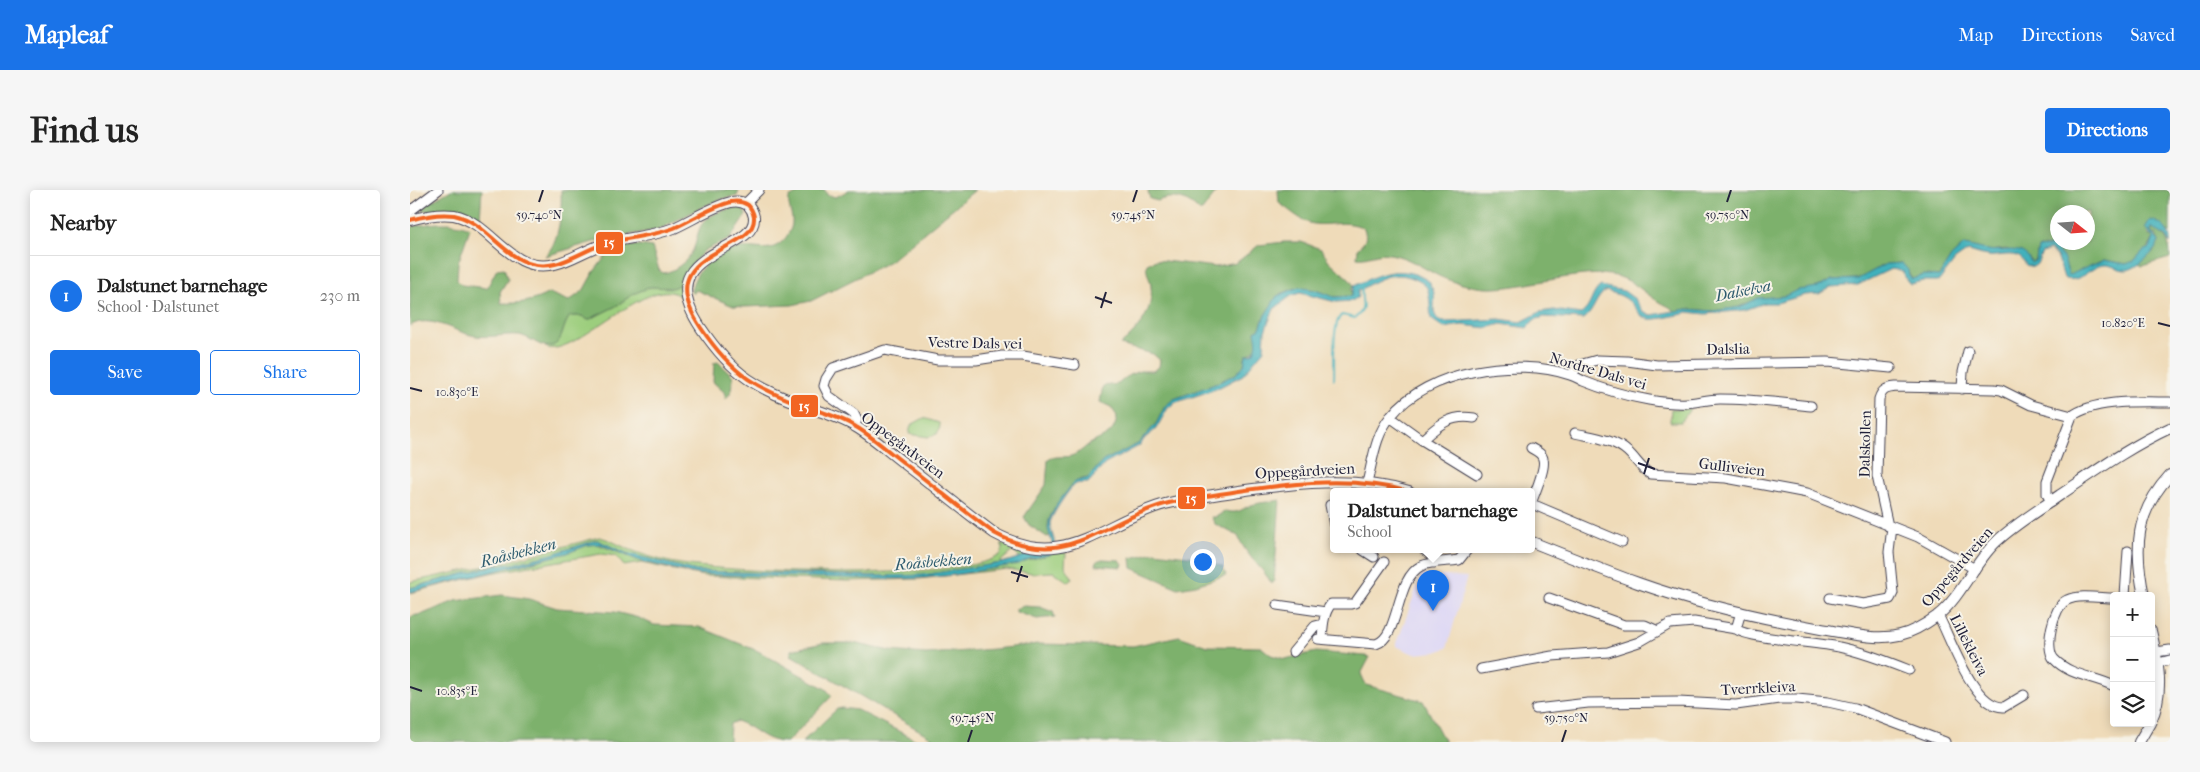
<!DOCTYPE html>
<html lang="en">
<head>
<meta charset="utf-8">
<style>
	:root { --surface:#fff; --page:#f6f6f6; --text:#222; --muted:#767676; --line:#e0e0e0; --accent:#1a73e8 }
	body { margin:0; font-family:"IM FELL French Canon",serif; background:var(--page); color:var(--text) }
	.controls { position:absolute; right:15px; bottom:15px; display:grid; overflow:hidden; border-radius:5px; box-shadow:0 2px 12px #0003 }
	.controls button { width:45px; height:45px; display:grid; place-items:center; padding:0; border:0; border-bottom:1px solid var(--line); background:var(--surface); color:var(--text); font:25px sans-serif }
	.compass { position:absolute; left:1640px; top:15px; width:45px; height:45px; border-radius:50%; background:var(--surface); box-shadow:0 2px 12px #0003; rotate:107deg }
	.you { position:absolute; left:792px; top:371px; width:18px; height:18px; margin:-12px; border:4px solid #fff; border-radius:50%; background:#1a73e8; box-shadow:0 0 0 8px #1a73e833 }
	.badge { display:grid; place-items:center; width:32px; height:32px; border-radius:50%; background:var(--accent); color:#fff; font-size:16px; font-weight:700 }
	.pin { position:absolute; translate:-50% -41px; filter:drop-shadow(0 1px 2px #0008) }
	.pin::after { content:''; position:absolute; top:26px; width:18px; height:15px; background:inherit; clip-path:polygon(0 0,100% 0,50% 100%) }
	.popup { position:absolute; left:920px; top:298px; width:205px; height:65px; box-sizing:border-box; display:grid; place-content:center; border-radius:5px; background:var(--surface); filter:drop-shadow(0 1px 4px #0005); font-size:16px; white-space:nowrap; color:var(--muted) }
	.popup b { font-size:19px; color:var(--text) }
	.popup::after { content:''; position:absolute; left:50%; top:100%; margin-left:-10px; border:10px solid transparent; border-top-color:var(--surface) }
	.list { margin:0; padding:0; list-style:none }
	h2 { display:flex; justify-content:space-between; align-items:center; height:65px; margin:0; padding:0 20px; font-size:21px }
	h2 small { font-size:16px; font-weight:400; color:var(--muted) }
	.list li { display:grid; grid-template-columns:32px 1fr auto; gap:15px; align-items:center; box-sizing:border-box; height:80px; padding:0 20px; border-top:1px solid var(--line) }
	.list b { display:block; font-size:19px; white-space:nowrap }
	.list p { margin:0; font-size:16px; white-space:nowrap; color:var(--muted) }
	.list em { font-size:16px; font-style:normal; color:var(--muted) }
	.actions { display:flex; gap:10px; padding:15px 20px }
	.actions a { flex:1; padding:11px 0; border:1px solid var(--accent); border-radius:5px; text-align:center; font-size:18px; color:var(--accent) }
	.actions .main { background:var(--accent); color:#fff }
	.icon { flex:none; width:28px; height:28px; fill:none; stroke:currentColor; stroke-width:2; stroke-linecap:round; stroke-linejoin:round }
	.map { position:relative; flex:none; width:1760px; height:552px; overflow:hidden; border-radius:5px }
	header { display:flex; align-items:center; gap:30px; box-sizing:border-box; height:70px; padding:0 25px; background:var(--accent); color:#fff }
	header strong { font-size:24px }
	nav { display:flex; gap:28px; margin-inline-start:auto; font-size:18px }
	.intro { display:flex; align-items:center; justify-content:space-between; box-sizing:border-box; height:120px; padding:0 30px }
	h1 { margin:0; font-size:35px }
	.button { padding:12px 22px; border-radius:5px; background:var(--accent); color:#fff; font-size:18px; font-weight:700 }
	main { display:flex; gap:30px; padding:0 30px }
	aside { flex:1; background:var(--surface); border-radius:5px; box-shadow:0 2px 12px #0003 }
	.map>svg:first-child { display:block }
	.built { fill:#dcd6f6 }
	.green { fill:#9cce7d; stroke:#5f785c }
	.forest { fill:#7db16c; stroke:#506a54; fill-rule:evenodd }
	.water { fill:#40b0bb; stroke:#31697b }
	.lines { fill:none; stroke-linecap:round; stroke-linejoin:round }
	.stream { stroke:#40b0bb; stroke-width:2 }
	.minor-casing { stroke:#413e4e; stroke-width:11 }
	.major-casing { stroke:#413e4e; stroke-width:12 }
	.minor { stroke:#fff; stroke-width:9 }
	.major { stroke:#fff; stroke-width:10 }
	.bus-1-casing { stroke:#f7f3e8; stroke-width:8 }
	.bus-1 { stroke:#f26522; stroke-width:4 }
	.ticks { fill:none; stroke:#22223b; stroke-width:2 }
	.labels { text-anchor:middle; stroke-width:4; stroke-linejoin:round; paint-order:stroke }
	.street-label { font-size:15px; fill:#22223b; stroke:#f7f3e8 }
	.water-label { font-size:16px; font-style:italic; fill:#2e5b6e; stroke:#f7f3e8 }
	.ticks-label { font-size:12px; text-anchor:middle; fill:#22223b; stroke:#f7f3e8; stroke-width:4; stroke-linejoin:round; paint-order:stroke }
	.line-badge { stroke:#f7f3e8; stroke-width:2 }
	.badge-label { font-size:14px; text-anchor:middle; font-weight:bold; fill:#fff }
</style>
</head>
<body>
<header>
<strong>Mapleaf</strong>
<nav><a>Map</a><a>Directions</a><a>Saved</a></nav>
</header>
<div class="intro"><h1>Find us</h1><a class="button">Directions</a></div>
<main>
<aside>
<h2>Nearby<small></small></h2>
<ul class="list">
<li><span class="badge">1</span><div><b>Dalstunet barnehage</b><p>School · Dalstunet</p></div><em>230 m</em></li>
</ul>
<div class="actions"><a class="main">Save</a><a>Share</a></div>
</aside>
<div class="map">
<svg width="1760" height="552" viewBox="0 0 1760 552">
	<rect width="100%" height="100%" fill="#f7f3e8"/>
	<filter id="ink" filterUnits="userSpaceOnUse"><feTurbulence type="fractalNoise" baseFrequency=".02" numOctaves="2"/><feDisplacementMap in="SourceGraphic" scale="10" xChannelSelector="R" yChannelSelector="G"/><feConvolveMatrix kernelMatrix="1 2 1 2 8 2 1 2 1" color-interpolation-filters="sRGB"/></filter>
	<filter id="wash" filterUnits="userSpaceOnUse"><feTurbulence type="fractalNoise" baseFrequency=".0096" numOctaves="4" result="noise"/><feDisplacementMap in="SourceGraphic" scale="20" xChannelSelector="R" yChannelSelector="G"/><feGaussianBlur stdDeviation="1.12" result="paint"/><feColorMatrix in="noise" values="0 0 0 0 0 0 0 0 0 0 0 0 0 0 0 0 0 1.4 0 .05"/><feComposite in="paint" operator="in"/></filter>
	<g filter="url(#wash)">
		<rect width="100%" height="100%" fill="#efdbb9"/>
		<path class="built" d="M1011 385 1057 387 1037 458 1026 462 1004 464 986 456Z"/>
		<path class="green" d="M273 93 271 108C244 77 163 171 135 157 157 153 149 140 160 126H172L178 130 206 116 223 104 240 97 262 98Z
			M1261 219H1280L1271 232H1260Z
			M514 228 529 233 530 237 527 244 518 247 499 244 501 235Z
			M189 347C200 349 210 356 221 360 239 367 259 373 279 375 327 382 561 392 591 364L593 358 591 353 616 361 617 365 611 368 603 361 591 371 592 373 512 385 492 386 287 381 216 363 187 350 142 364 103 374 83 376 0 398V392L100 371Z
			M187 354 230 371 280 383 303 385 510 388 585 378 638 365 644 360 656 363 655 376 663 389 659 392 643 382 622 383 597 379 509 389 438 391 293 386 231 373 214 376 206 366 191 364 80 383 0 403V402L82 380 112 375 157 363 178 355Z"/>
		<path class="forest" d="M41 0H72L70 29 12 20 17 14Z
			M151 0H329V1L327 6 315 8 294 16 248 40 197 48 135 66C150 52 152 19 151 0Z
			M393 0H415L417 5 426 7 439 0H565L480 71 401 111 382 115 334 117 323 116 286 100 283 104 281 102C283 79 307 62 329 58 340 56 354 61 364 57 372 54 378 46 381 38 385 27 377 19 379 8Z
			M808 0 792 21H789C779 9 762 4 748 11L740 9 738 1Z
			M868 0H1760V43L1743 31 1737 43 1744 48 1737 61 1732 62 1724 71 1717 74 1694 70 1660 85 1658 84 1654 69 1640 56 1628 58 1626 70 1621 73 1620 69 1596 59 1579 61 1554 55 1541 67 1529 86 1514 85 1502 89 1492 73 1476 74 1448 89 1422 90 1408 97 1375 106 1337 113 1327 118 1303 121 1277 119 1266 122C1259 115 1251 114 1243 108 1234 102 1226 94 1215 89 1183 74 1114 100 1076 98 1062 97 1041 92 1029 86 1013 78 998 67 980 64 967 61 957 69 947 67L948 58C956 52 957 48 954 38 933 28 919 38 899 33 889 29 878 19 869 13ZM1648 22H1678V52H1648Z
			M332 17 336 25 320 49 295 60 284 72 273 93 262 98 240 97 223 104 206 116 178 130 172 126H160C152 136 153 151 144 155 133 161 121 147 109 145 94 144 80 148 66 146 45 143 20 123 0 136V37C21 33 40 30 60 38L48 73 47 90 52 95 77 98 87 79 94 78 98 89 90 102 91 113C109 114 123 112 139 103L159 111 173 101 183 83 202 58 230 55 242 57 249 80 253 83C264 82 278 71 283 60 287 52 287 41 292 34 300 23 319 18 332 17Z
			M1743 36C1756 45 1760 53 1760 68L1732 76 1729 74 1743 62 1749 52 1746 45 1741 42Z
			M874 52H891L911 59 919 71 940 90 944 96 941 99 942 106 924 107 905 100 889 97 870 104 855 125 850 138 845 141C852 161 843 158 835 168L834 175 826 184 805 194 764 209 755 216 746 234 728 254 693 271 678 288 668 290 647 314 640 327 638 336 641 346 637 347 619 335 614 327 636 295 638 270C645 265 653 268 661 266 668 264 673 259 678 255 693 246 705 246 707 226L701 217 690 212 693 196 708 194 719 185 730 181H743L749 177 750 170 743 164 710 155C727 142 744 121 741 97 741 89 735 83 737 74L746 70 806 77 826 73 849 55Z
			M308 172 323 186 321 202 316 209 314 202 303 192 304 173Z
			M870 310 864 392 862 394C851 375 837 368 828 346L805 334 801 327H806L815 321C831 325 832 317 845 314 853 312 862 312 870 310Z
			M745 362 786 367 813 377 816 385 786 395 768 398 722 378 721 368Z
			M692 369 710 370 713 374 712 377 686 375 687 371Z
			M92 405 119 409 147 418 205 422 229 428 244 435 289 437 348 461 416 499 422 506 377 552C352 552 347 538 326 531L320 534 319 552H0V429L2 426 13 424 45 411Z
			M613 416 630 417 643 422 645 427 627 429 606 422V419Z
			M769 446 797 456 851 457 861 465 875 469 906 462 956 466 960 467 951 484 956 495 1013 511 1035 552H529L381 465V460L413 453H443L480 461 516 464 584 459 628 454 723 456Z
			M432 518 447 520 510 552H392L427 519Z"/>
		<path class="water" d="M1740 30C1754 33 1760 41 1760 54L1755 46 1741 37V42L1749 51C1747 61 1726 80 1716 80 1708 80 1701 74 1693 75 1680 77 1668 95 1654 88L1647 66 1640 60 1632 63 1627 74 1623 77 1616 75C1608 58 1590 68 1577 66 1570 65 1564 62 1558 61L1545 70 1529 91H1513L1500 94 1494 87 1493 81 1481 79 1448 95 1421 97 1409 104 1395 105 1367 113H1355L1335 120 1296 124 1277 122C1270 126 1266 125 1258 127 1224 134 1236 123 1215 108 1209 104 1202 103 1196 101 1186 106 1184 122 1174 129L1134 127 1124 130 1117 138 1091 134 1077 138 1052 135 1034 138 1021 129C1020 122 1020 103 1017 98 1015 94 1009 91 1005 89 983 79 967 90 948 101V107L942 111 926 112 890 103 881 106 864 119 855 141 854 160 833 185 806 199 764 213 758 218 746 239 735 248 729 256 695 274 678 293C675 293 669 293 666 294 660 297 640 327 640 334 641 345 646 347 644 361L638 365 619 369 609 374 543 385 510 388 468 389 287 384 230 371 190 354 178 355 157 363 0 402V398L83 376 103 374 142 364 187 350 216 363 287 381 459 386 512 385 592 373 621 364 638 363 640 361 642 353 638 339 639 330 647 314 664 292 678 288 693 271 728 254 746 234 755 216 764 209 805 194 826 184 834 175 836 165 843 163C849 155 846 150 845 141L850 138 855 125 867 106 889 97 905 100 924 107 941 106 944 96C970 83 993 73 1020 92 1020 97 1023 98 1024 103 1026 114 1019 128 1034 132L1089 129 1111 132 1130 122 1144 120 1171 124C1182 117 1181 102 1191 96L1214 101 1225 109 1233 121 1241 125 1277 119 1303 121 1330 117 1348 108 1375 106 1387 100 1408 97 1422 90 1448 89 1476 74 1492 73 1498 80 1499 86 1502 89 1514 85 1529 86 1541 67 1554 55C1562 56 1570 59 1578 60 1593 63 1614 53 1621 73L1626 70 1628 58 1644 56 1654 69 1659 85 1694 70 1716 74 1724 71 1732 62 1740 58 1744 48 1735 38Z"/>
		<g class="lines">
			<path class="stream" d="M924 189C925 177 921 131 932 125L945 128C959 117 949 111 952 98"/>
		</g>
	</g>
	<g filter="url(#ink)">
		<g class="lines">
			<defs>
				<path id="minor" d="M335 14 349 0
					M0 21 28 0
					M1161 185 1169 175 1187 170 1217 171 1247 175 1418 172 1481 178
					M1552 199 1553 182 1558 161
					M980 227 1012 250 1067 284
					M444 236 447 230 444 224 419 206 414 196 416 189 423 178 475 160 528 170H566L592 166H613L665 175
					M1165 243C1182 247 1204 249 1218 262 1226 269 1230 278 1240 284L1316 288 1397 303 1508 347 1565 379
					M1012 250C1028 235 1041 224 1064 228
					M1121 258C1126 261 1132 263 1133 269 1136 278 1125 302 1122 311
					M957 293C963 270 965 245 981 226 1017 180 1106 167 1160 185 1165 186 1169 189 1173 191 1195 200 1216 206 1239 210 1251 212 1265 214 1277 213 1288 212 1299 209 1310 209 1341 209 1371 213 1401 216
					M1641 312 1637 304V291L1662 226
					M1122 314 1212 352
					M924 315H920L924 335
					M1478 336 1467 286 1469 209C1472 199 1477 198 1486 197L1584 199 1591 200 1621 215 1662 226C1685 209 1732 212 1760 212
					M953 360 964 367
					M1014 360 1023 366 1024 373
					M1715 406 1718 361
					M1139 408 1214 435H1235L1246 440
					M1420 408 1453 414 1480 409 1483 403 1479 362 1482 337
					M1704 408C1690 408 1670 404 1657 410 1643 416 1634 458 1644 469 1660 486 1684 486 1704 496
					M867 415 916 422
					M1528 425C1541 449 1563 518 1594 517L1614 505
					M1326 439C1339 449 1408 452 1429 457 1453 462 1476 471 1499 480
					M908 449 966 454C990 447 985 389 1011 376 1022 371 1038 372 1049 370L1057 360
					M912 449C913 437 913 424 921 414H941L945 413 974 372
					M883 462 905 436 913 434
					M1746 462 1760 460
					M1748 473 1760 470
					M1071 479 1142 466 1198 462 1229 452 1260 434 1284 432 1326 439 1331 422
					M1126 519 1178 513 1268 512 1326 515 1369 509H1387L1418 512 1445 518 1535 552"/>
				<path id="major" d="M0 30C14 26 29 23 44 25 83 33 100 85 145 74 162 70 177 59 194 54 217 47 241 47 264 38 282 30 301 17 321 12 326 11 333 12 338 15 341 18 343 22 344 27 347 65 237 58 291 138 324 187 347 198 400 218 415 223 432 228 446 237 463 247 479 262 495 274 525 297 554 321 584 343 656 382 690 332 755 314 779 308 804 305 829 301 885 293 944 286 999 302
					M1122 352C1157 366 1192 380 1228 393 1287 414 1350 428 1411 439 1436 443 1465 451 1490 445 1503 442 1516 434 1527 426 1552 406 1563 374 1586 352 1605 334 1629 320 1650 305 1686 281 1721 256 1760 238
					M1734 406C1724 358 1725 323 1760 285
					M1741 441C1748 472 1755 501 1741 531
					M1729 552 1740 533"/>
			</defs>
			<use href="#minor" class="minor-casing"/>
			<use href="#major" class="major-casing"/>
			<use href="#minor" class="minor"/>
			<use href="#major" class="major"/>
			<defs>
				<path id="bus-1" d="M0 30C14 26 29 23 44 25 83 33 100 85 145 74 162 70 177 59 194 54 217 47 241 47 264 38 282 30 301 17 321 12 326 11 333 12 338 15 341 18 343 22 344 27 347 65 237 58 291 138 324 187 347 198 400 218 415 223 432 228 446 237 463 247 479 262 495 274 525 297 554 321 584 343 656 382 690 332 755 314 779 308 804 305 829 301 885 293 944 286 999 302"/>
			</defs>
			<use href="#bus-1" class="bus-1-casing"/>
			<use href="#bus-1" class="bus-1"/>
		</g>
	</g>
	<path class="ticks" d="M129 12 133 0M723 12 727 0M1317 12 1321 0M685 107 702 113M691 118 696 102M1748 133 1760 136M0 198 12 201M1228 273 1245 279M1234 284 1239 268M601 382 618 387M607 392 612 376M0 497 12 501M558 552 562 540M1152 552 1156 540"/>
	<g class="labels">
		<g class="street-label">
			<text transform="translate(565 153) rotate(1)" y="5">Vestre Dals vei</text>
			<text transform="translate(1318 159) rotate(-1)" y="5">Dalslia</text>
			<text transform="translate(1188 181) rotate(16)" y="5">Nordre Dals vei</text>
			<text transform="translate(1455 254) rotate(-89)" y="5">Dalskollen</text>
			<text transform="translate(493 255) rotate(37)" y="5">Oppegårdveien</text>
			<text transform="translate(1322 277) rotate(7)" y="5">Gulliveien</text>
			<text transform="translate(895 281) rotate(-3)" y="5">Oppegårdveien</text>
			<text transform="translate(1547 377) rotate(-49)" y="5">Oppegårdveien</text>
			<text transform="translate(1559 455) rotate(63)" y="5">Lillekleiva</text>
			<text transform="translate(1348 498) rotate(-3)" y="5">Tverrkleiva</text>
		</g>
		<g class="water-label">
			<text transform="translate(1333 100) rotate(-11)" y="6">Dalselva</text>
			<text transform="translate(108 362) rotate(-14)" y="6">Roåsbekken</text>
			<text transform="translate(523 371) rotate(-5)" y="6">Roåsbekken</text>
		</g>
	</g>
	<g class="ticks-label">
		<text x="129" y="29">59.740°N</text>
		<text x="723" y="29">59.745°N</text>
		<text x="1317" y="29">59.750°N</text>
		<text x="1713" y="137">10.820°E</text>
		<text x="47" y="206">10.830°E</text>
		<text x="47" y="505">10.835°E</text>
		<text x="562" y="532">59.745°N</text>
		<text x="1156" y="532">59.750°N</text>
	</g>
	<g class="line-badge">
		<rect x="185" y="41" width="29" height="24" rx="5" fill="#f26522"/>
		<rect x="380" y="204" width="29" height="24" rx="5" fill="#f26522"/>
		<rect x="767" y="296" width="29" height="24" rx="5" fill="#f26522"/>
	</g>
	<g class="badge-label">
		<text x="199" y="57">15</text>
		<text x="394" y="221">15</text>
		<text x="781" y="313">15</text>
	</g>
</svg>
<div class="controls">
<button>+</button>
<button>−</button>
<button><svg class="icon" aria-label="layers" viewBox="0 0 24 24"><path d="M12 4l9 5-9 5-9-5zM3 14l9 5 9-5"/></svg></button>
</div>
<svg class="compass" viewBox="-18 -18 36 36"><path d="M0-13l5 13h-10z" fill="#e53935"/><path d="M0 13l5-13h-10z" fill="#767676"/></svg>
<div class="you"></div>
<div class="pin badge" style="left:1023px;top:421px">1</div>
<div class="popup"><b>Dalstunet barnehage</b>School</div>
</div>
</main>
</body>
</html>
